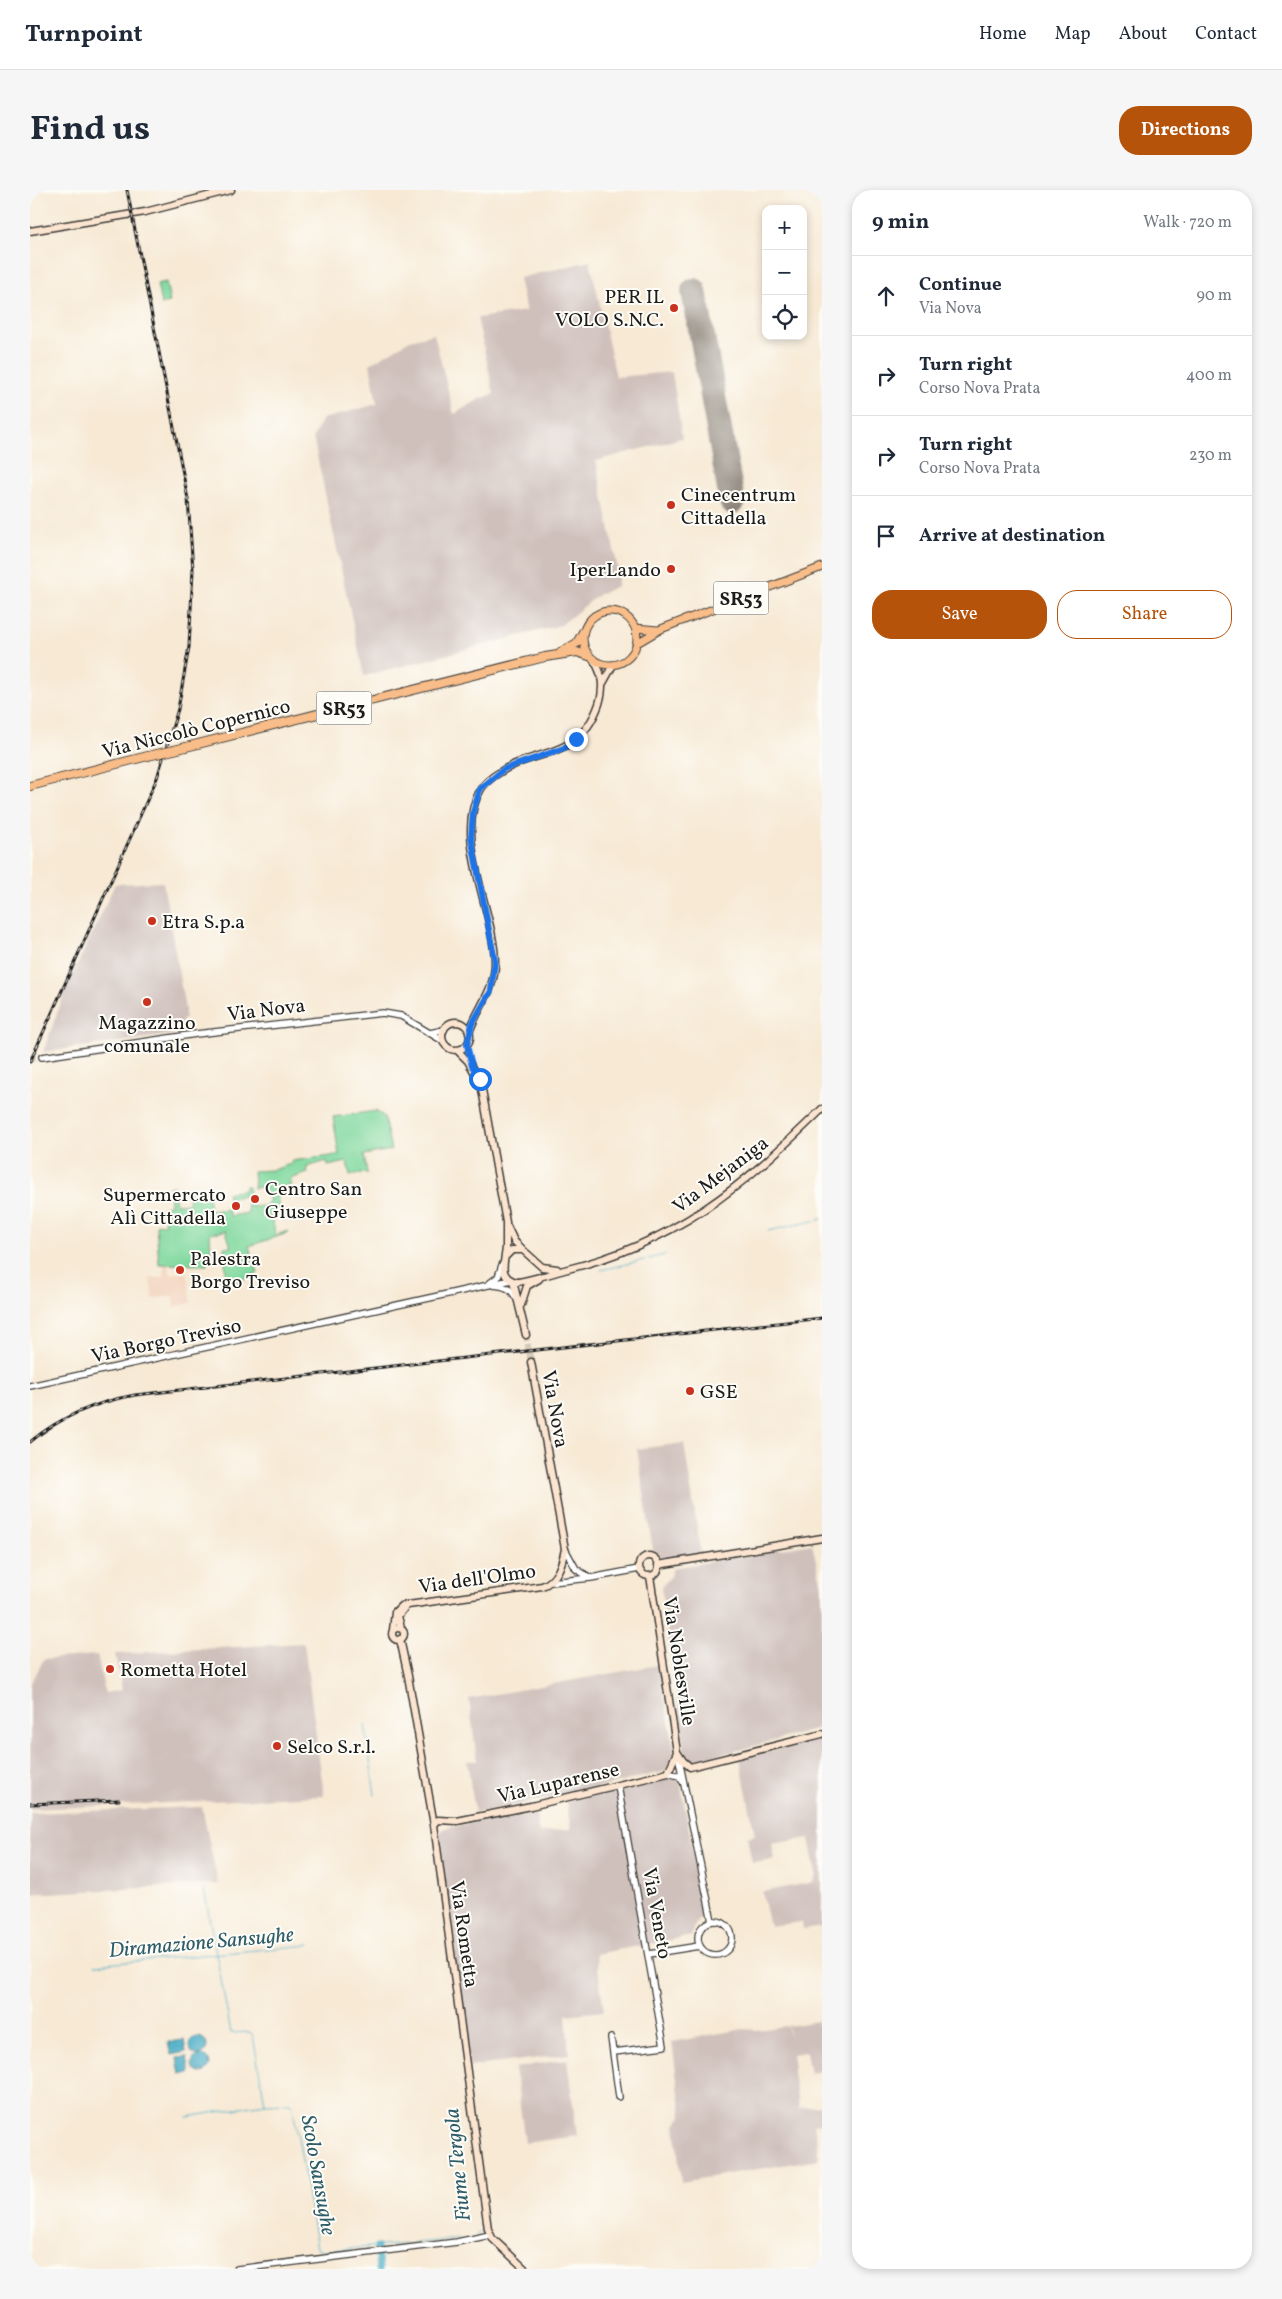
<!DOCTYPE html>
<html lang="en">
<head>
<meta charset="utf-8">
<style>
	:root { --surface:#fff; --page:#f6f6f7; --text:#1f2937; --muted:#747a83; --line:#e0e1e3; --accent:#b45309 }
	body { margin:0; font-family:Vollkorn,serif; background:var(--page); color:var(--text) }
	.controls { position:absolute; right:15px; top:15px; display:grid; overflow:hidden; border-radius:10px; box-shadow:0 2px 8px #0003 }
	.controls button { width:45px; height:45px; display:grid; place-items:center; padding:0; border:0; border-bottom:1px solid var(--line); background:var(--surface); color:var(--text); font:25px sans-serif }
	.stop { position:absolute; width:15px; height:15px; margin:-11px; border:4px solid #1a73e8; border-radius:50%; background:#fff }
	.stop.end { background:#1a73e8; border-color:#fff; box-shadow:0 1px 5px #0008 }
	.list { margin:0; padding:0; list-style:none }
	h2 { display:flex; justify-content:space-between; align-items:center; height:65px; margin:0; padding:0 20px; font-size:21px }
	h2 small { font-size:16px; font-weight:400; color:var(--muted) }
	.list li { display:grid; grid-template-columns:32px 1fr auto; gap:15px; align-items:center; box-sizing:border-box; height:80px; padding:0 20px; border-top:1px solid var(--line) }
	.list b { display:block; font-size:19px; white-space:nowrap }
	.list p { margin:0; font-size:16px; white-space:nowrap; color:var(--muted) }
	.list em { font-size:16px; font-style:normal; color:var(--muted) }
	.actions { display:flex; gap:10px; padding:15px 20px }
	.actions a { flex:1; padding:11px 0; border:1px solid var(--accent); border-radius:20px; text-align:center; font-size:18px; color:var(--accent) }
	.actions .main { background:var(--accent); color:#fff }
	.icon { flex:none; width:28px; height:28px; fill:none; stroke:currentColor; stroke-width:2; stroke-linecap:round; stroke-linejoin:round }
	.map { position:relative; flex:none; width:792px; height:2079px; overflow:hidden; border-radius:20px }
	header { display:flex; align-items:center; gap:30px; box-sizing:border-box; height:70px; padding:0 25px; background:var(--surface); border-bottom:1px solid var(--line) }
	header strong { font-size:24px }
	nav { display:flex; gap:28px; margin-inline-start:auto; font-size:18px }
	.intro { display:flex; align-items:center; justify-content:space-between; box-sizing:border-box; height:120px; padding:0 30px }
	h1 { margin:0; font-size:35px }
	.button { padding:12px 22px; border-radius:20px; background:var(--accent); color:#fff; font-size:18px; font-weight:700 }
	main { display:flex; gap:30px; padding:0 30px }
	aside { flex:1; background:var(--surface); border-radius:20px; box-shadow:0 2px 8px #0003 }
	.map>svg:first-child { display:block }
	.built { fill:#f3d4bf }
	.industrial { fill:#cfc0bb }
	.green { fill:#7fd89d; stroke:#4e7a5c }
	.water { fill:#45abc4; stroke:#306470 }
	.lines { fill:none; stroke-linecap:round; stroke-linejoin:round }
	.stream { stroke:#45abc4; stroke-width:1 }
	.river { stroke:#45abc4; stroke-width:7 }
	.runway { stroke:#8a8278; stroke-width:26 }
	.tertiary-tunnel { stroke:#d6cab8; stroke-width:5.5; stroke-dasharray:5.5 3; stroke-linecap:butt }
	.secondary-tunnel { stroke:#d6cab8; stroke-width:6; stroke-dasharray:6 3; stroke-linecap:butt }
	.tertiary-casing { stroke:#3d3b38; stroke-width:8 }
	.secondary-casing { stroke:#3d3b38; stroke-width:9 }
	.primary-casing { stroke:#3d3b38; stroke-width:9 }
	.trunk-casing { stroke:#3d3b38; stroke-width:10 }
	.tertiary { stroke:#fff; stroke-width:5.5 }
	.secondary { stroke:#fce5d0; stroke-width:6 }
	.primary { stroke:#f8bd89; stroke-width:7 }
	.trunk { stroke:#f8bd89; stroke-width:8 }
	.rail-casing { stroke:#1c1c1c; stroke-width:3 }
	.rail { stroke:#fdfcf7; stroke-width:1; stroke-dasharray:4; stroke-linecap:butt }
	.trunk-bridge-casing { stroke:#3d3b38; stroke-width:10; stroke-linecap:butt }
	.trunk-bridge { stroke:#f8bd89; stroke-width:8 }
	.route { stroke:#1a73e8; stroke-width:6 }
	.poi-dot { fill:#c8321e; stroke:#fdfcf7; stroke-width:2 }
	.labels { text-anchor:middle; stroke-width:4; stroke-linejoin:round; paint-order:stroke }
	.shield { fill:#fdfcf7; stroke:#605f5e; stroke-width:1 }
	.shield-label { font-size:19px; font-weight:bold; fill:#1c1c1c }
	.poi-label { font-size:20px; fill:#1c1c1c; stroke:#fdfcf7; text-anchor:start }
	.street-label { font-size:20px; fill:#1c1c1c; stroke:#fdfcf7 }
	.water-label { font-size:21px; font-style:italic; fill:#2e5c68; stroke:#fdfcf7 }
</style>
</head>
<body>
<header>
<strong>Turnpoint</strong>
<nav><a>Home</a><a>Map</a><a>About</a><a>Contact</a></nav>
</header>
<div class="intro"><h1>Find us</h1><a class="button">Directions</a></div>
<main>
<div class="map">
<svg width="792" height="2079" viewBox="0 0 792 2079">
	<rect width="100%" height="100%" fill="#fdfcf7"/>
	<filter id="ink" filterUnits="userSpaceOnUse"><feTurbulence type="fractalNoise" baseFrequency=".02" numOctaves="2"/><feDisplacementMap in="SourceGraphic" scale="10" xChannelSelector="R" yChannelSelector="G"/><feConvolveMatrix kernelMatrix="1 2 1 2 8 2 1 2 1" color-interpolation-filters="sRGB"/></filter>
	<filter id="wash" filterUnits="userSpaceOnUse"><feTurbulence type="fractalNoise" baseFrequency=".0096" numOctaves="4" result="noise"/><feDisplacementMap in="SourceGraphic" scale="20" xChannelSelector="R" yChannelSelector="G"/><feGaussianBlur stdDeviation="1.12" result="paint"/><feColorMatrix in="noise" values="0 0 0 0 0 0 0 0 0 0 0 0 0 0 0 0 0 1.4 0 .05"/><feComposite in="paint" operator="in"/></filter>
	<g filter="url(#wash)">
		<rect width="100%" height="100%" fill="#f7e9d4"/>
		<path class="built" d="M134 1075H139L140 1084 157 1083 161 1113 144 1117 143 1106 123 1109 120 1088 134 1087Z"/>
		<path class="industrial" d="M560 71 586 187 642 182 652 248 566 271 589 385 587 396 568 405 531 435 334 486 283 247 293 229 347 214 340 174 380 150 404 144 424 224 450 209 464 204 447 128 496 121 489 88Z
			M133 692 155 819V827L147 841 141 845 13 862 36 799 85 694Z
			M654 1253 671 1364 635 1369 623 1360 607 1259Z
			M782 1354 792 1396V1538L663 1572 657 1570 655 1565 631 1397 640 1387 643 1378Z
			M274 1453 294 1606 0 1619V1495L14 1469 67 1465 75 1503 92 1500 85 1464Z
			M628 1475 643 1552 644 1566 636 1581 555 1601 445 1623 437 1571H447L439 1509Z
			M792 1547V1736L773 1739 772 1732 740 1736 732 1702 783 1692 786 1685 779 1648 742 1654 745 1670 722 1673 717 1647 725 1645 710 1569Z
			M642 1586 650 1591 675 1726 668 1730 663 1739 662 1746 566 1764 574 1821 536 1825 539 1864 439 1877 408 1643 416 1638 505 1618 509 1643 541 1639 536 1612Z
			M172 1617 188 1694 0 1704V1623Z
			M788 1831 792 1858V1881L780 1883 776 1862 762 1864 764 1877 762 1878 769 1918 792 1915V1933L784 1934 789 1969 651 1992 645 1936 652 1926 642 1852 713 1839 727 1840 757 1836 760 1848 758 1836Z
			M537 1869 547 1946 495 1953 485 1878Z"/>
		<path class="green" d="M136 92 140 112 131 114 127 94Z
			M346 921 354 927 361 960 334 965 337 983 320 985 317 972 298 976 297 971 277 977 278 983 260 989 261 995 253 998 255 1005 247 1007 250 1020 240 1023 246 1045 258 1041V1043L219 1056 228 1083 205 1093 196 1088 194 1057H201L196 1041 180 1043 181 1061 177 1062V1075L129 1074 126 1035 135 1033 133 1016 140 1015 139 997 143 996 146 1014 159 1013 157 1000 177 998 180 1021 198 1019 200 1026 218 1023 216 1006 198 1008 197 1003 215 1000V996H218L221 1017 235 1016 240 1010 232 997 224 998 223 981 243 980 261 974V971L309 965 303 927Z"/>
		<path class="water" d="M159 1856a9 9 0 1 1 18 0a9 9 0 1 1-18 0Z
			M154 1850 156 1862 141 1865 138 1852Z
			M162 1874a9 9 0 1 1 18 0a9 9 0 1 1-18 0Z
			M157 1867 160 1883 150 1885 147 1868Z"/>
		<g class="lines">
			<path class="stream" d="M738 1041 792 1029
				M571 1080 635 1065
				M335 1534 345 1605
				M174 1699 201 1843 220 1842 223 1846 235 1914 260 1913 263 1918 287 2058 296 2061 430 2049
				M65 1775 280 1755
				M157 1927 235 1914
				M446 2046 455 2035"/>
			<path class="river" d="M347 2057 349 2079"/>
			<path class="runway" d="M664 101 702 311"/>
		</g>
	</g>
	<g filter="url(#ink)">
		<g class="lines">
			<path class="tertiary-tunnel" d="M0 868 12 867"/>
			<path class="secondary-tunnel" d="M496 1145 501 1172"/>
			<defs>
				<path id="tertiary" d="M400 843 414 840
					M12 867 166 844 353 823 371 826 413 851
					M460 1093 468 1087 472 1075
					M463 1095C475 1096 481 1098 486 1108
					M0 1196 481 1090
					M535 1359 546 1379 559 1387
					M521 1392 561 1388 609 1379
					M648 1565 682 1731
					M638 1583 649 1586 653 1592
					M668 1748a17 17 0 1 1 34 0a17 17 0 1 1-34 0Z
					M619 1764 669 1756
					M581 1848 589 1907
					M584 1862 634 1856 588 1596
					M207 2079 427 2052 460 2045"/>
				<path id="secondary" d="M0 41 115 22 201 0
					M573 493 583 475
					M412 846a14 14 0 1 1 28 0a14 14 0 1 1-28 0Z
					M439 843C447 818 465 801 465 773 465 722 422 646 451 599 454 594 460 589 464 586 505 556 548 573 569 514 574 500 573 483 564 471
					M427 860 438 871 451 894 476 1032C476 1041 476 1049 476 1058 475 1072 467 1086 486 1092 495 1092 523 1083 534 1080 646 1053 711 998 792 919
					M477 1036 484 1051 493 1060
					M475 1067 482 1060H493L512 1077 527 1079
					M483 1091 496 1145
					M491 1115 497 1096 509 1089
					M609 1376a10 10 0 1 1 20 0a10 10 0 1 1-20 0Z
					M628 1375 792 1348
					M620 1386 647 1562 653 1571 660 1577 792 1544
					M362 1444a6 6 0 1 1 12 0a6 6 0 1 1-12 0Z
					M371 1438 368 1426 376 1416
					M363 1440 365 1422 371 1416 512 1396C527 1391 532 1374 535 1359L501 1172
					M370 1449 378 1486 404 1635 458 2039 462 2048 495 2079
					M404 1635 408 1630 427 1631 501 1616 638 1583 647 1562"/>
				<path id="primary" d="M553 448a27 27 0 1 1 54 0a27 27 0 1 1-54 0Z
					M605 438 628 440
					M607 453 631 439 792 377"/>
				<path id="trunk" d="M531 462 547 453 553 442
					M144 560 515 467 547 462 559 466
					M0 596 118 566"/>
			</defs>
			<use href="#tertiary" class="tertiary-casing"/>
			<use href="#secondary" class="secondary-casing"/>
			<use href="#primary" class="primary-casing"/>
			<use href="#trunk" class="trunk-casing"/>
			<use href="#tertiary" class="tertiary"/>
			<use href="#secondary" class="secondary"/>
			<use href="#primary" class="primary"/>
			<use href="#trunk" class="trunk"/>
			<defs>
				<path id="rail" d="M0 872 127 588 148 519 159 457 163 380 158 309 97 0
					M0 1252C30 1227 66 1212 105 1205L792 1128
					M0 1614 89 1610"/>
			</defs>
			<use href="#rail" class="rail-casing"/>
			<use href="#rail" class="rail"/>
			<defs>
				<path id="trunk-bridge" d="M118 566 144 560"/>
			</defs>
			<use href="#trunk-bridge" class="trunk-bridge-casing"/>
			<use href="#trunk-bridge" class="trunk-bridge"/>
		</g>
	</g>
	<g class="lines" filter="url(#ink)">
		<path class="route" d="M450 889 442 876 437 855 442 834 461 801 465 771 441 647 443 622 450 599 474 579 534 558 546 549"/>
	</g>
	<g class="poi-dot">
		<circle cx="644" cy="118" r="5"/>
		<circle cx="641" cy="315" r="5"/>
		<circle cx="641" cy="379" r="5"/>
		<circle cx="122" cy="731" r="5"/>
		<circle cx="117" cy="812" r="5"/>
		<circle cx="225" cy="1009" r="5"/>
		<circle cx="206" cy="1016" r="5"/>
		<circle cx="150" cy="1080" r="5"/>
		<circle cx="660" cy="1201" r="5"/>
		<circle cx="80" cy="1479" r="5"/>
		<circle cx="247" cy="1556" r="5"/>
	</g>
	<g class="labels">
		<g class="shield">
			<rect x="683.5" y="391.5" width="55" height="33" rx="4"/>
			<rect x="286.5" y="501.5" width="55" height="33" rx="4"/>
		</g>
		<g class="shield-label">
			<text x="711" y="415">SR53</text>
			<text x="314" y="525">SR53</text>
		</g>
		<g class="poi-label">
			<text x="634" y="113" text-anchor="end">PER IL<tspan x="634" dy="23">VOLO S.N.C.</tspan></text>
			<text x="651" y="311">Cinecentrum<tspan x="651" dy="23">Cittadella</tspan></text>
			<text x="631" y="386" text-anchor="end">IperLando</text>
			<text x="132" y="738">Etra S.p.a</text>
			<text x="117" y="839" text-anchor="middle">Magazzino<tspan x="117" dy="23">comunale</tspan></text>
			<text x="235" y="1005">Centro San<tspan x="235" dy="23">Giuseppe</tspan></text>
			<text x="196" y="1011" text-anchor="end">Supermercato<tspan x="196" dy="23">Alì Cittadella</tspan></text>
			<text x="160" y="1075">Palestra<tspan x="160" dy="23">Borgo Treviso</tspan></text>
			<text x="670" y="1208">GSE</text>
			<text x="90" y="1486">Rometta Hotel</text>
			<text x="257" y="1563">Selco S.r.l.</text>
		</g>
		<g class="street-label">
			<text transform="translate(166 538) rotate(-14)" y="7">Via Niccolò Copernico</text>
			<text transform="translate(236 819) rotate(-7)" y="7">Via Nova</text>
			<text transform="translate(690 984) rotate(-37)" y="7">Via Mejaniga</text>
			<text transform="translate(136 1150) rotate(-12)" y="7">Via Borgo Treviso</text>
			<text transform="translate(526 1219) rotate(80)" y="7">Via Nova</text>
			<text transform="translate(447 1388) rotate(-8)" y="7">Via dell'Olmo</text>
			<text transform="translate(650 1471) rotate(81)" y="7">Via Noblesville</text>
			<text transform="translate(528 1592) rotate(-13)" y="7">Via Luparense</text>
			<text transform="translate(628 1723) rotate(80)" y="7">Via Veneto</text>
			<text transform="translate(435 1744) rotate(82)" y="7">Via Rometta</text>
		</g>
		<g class="water-label">
			<text transform="translate(171 1752) rotate(-5)" y="7">Diramazione Sansughe</text>
			<text transform="translate(427 1975) rotate(-96)" y="7">Fiume Tergola</text>
			<text transform="translate(289 1985) rotate(80)" y="7">Scolo Sansughe</text>
		</g>
	</g>
</svg>
<div class="controls">
<button>+</button>
<button>−</button>
<button><svg class="icon" aria-label="locate" viewBox="0 0 24 24"><circle cx="12" cy="12" r="6"/><path d="M12 2v4M12 18v4M2 12h4M18 12h4"/></svg></button>
</div>
<div class="stop" style="left:450px;top:889px"></div>
<div class="stop end" style="left:546px;top:549px"></div>
</div>
<aside>
<h2>9 min<small>Walk · 720 m</small></h2>
<ul class="list">
<li><svg class="icon" aria-label="ahead" viewBox="0 0 24 24"><path d="M12 20V5M6 11l6-6 6 6"/></svg><div><b>Continue</b><p>Via Nova</p></div><em>90 m</em></li>
<li><svg class="icon" aria-label="right" viewBox="0 0 24 24"><path d="M7 20v-9h11M14 6l5 5-5 5"/></svg><div><b>Turn right</b><p>Corso Nova Prata</p></div><em>400 m</em></li>
<li><svg class="icon" aria-label="right" viewBox="0 0 24 24"><path d="M7 20v-9h11M14 6l5 5-5 5"/></svg><div><b>Turn right</b><p>Corso Nova Prata</p></div><em>230 m</em></li>
<li><svg class="icon" aria-label="arrive" viewBox="0 0 24 24"><path d="M6 21V4h12l-3 4 3 4H6"/></svg><div><b>Arrive at destination</b></div></li>
</ul>
<div class="actions"><a class="main">Save</a><a>Share</a></div>
</aside>
</main>
</body>
</html>
